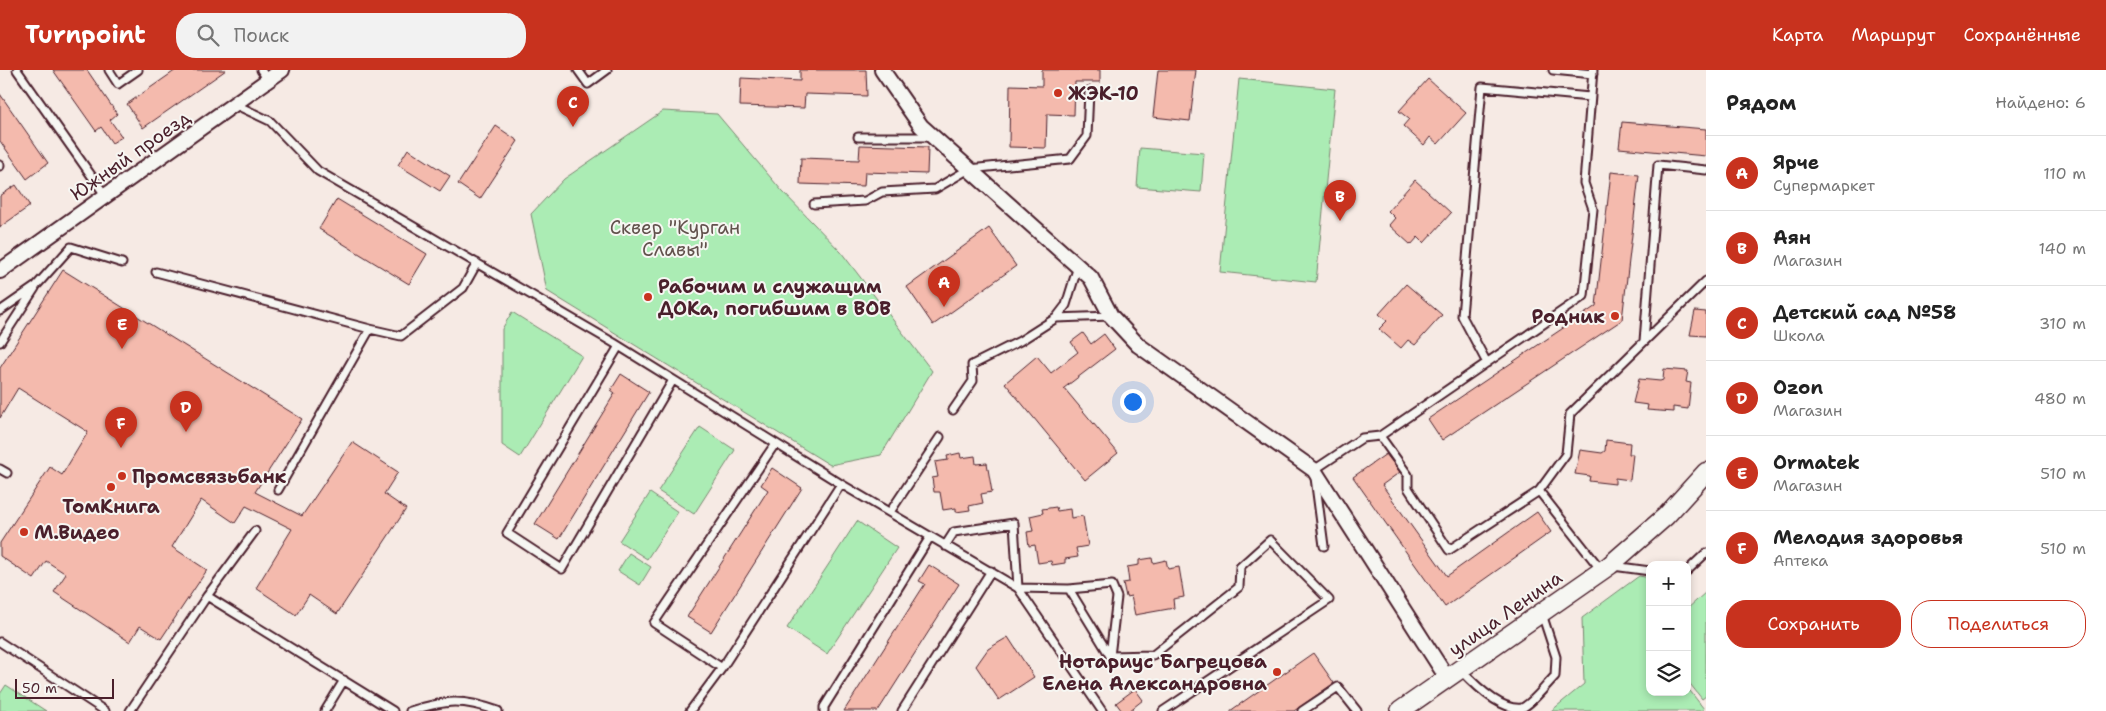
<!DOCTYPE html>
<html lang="ru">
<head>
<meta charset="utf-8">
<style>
	:root { --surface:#fff; --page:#f2f2f2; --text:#222; --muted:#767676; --line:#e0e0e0; --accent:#c8321e }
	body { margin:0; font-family:"Shantell Sans",sans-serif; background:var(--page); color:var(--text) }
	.controls { position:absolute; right:15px; bottom:15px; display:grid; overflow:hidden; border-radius:10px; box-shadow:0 2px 8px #0003 }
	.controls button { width:45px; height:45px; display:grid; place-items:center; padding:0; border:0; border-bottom:1px solid var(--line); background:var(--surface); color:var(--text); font:25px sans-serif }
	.scale { position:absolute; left:15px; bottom:12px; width:99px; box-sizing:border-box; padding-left:5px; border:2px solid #4a1f2b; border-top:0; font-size:14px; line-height:18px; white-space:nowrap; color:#4a1f2b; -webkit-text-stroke:4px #f6f6f2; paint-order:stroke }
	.you { position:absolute; left:1132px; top:331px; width:18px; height:18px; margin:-12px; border:4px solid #fff; border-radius:50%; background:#1a73e8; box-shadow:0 0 0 8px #1a73e833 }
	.badge { display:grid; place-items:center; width:32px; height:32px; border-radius:50%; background:var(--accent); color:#fff; font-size:16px; font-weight:700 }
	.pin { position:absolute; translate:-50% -41px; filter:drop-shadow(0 1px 2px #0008) }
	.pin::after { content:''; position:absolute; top:26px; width:18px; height:15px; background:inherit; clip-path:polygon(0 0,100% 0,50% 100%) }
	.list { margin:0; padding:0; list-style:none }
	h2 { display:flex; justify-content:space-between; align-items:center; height:65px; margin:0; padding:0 20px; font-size:21px }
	h2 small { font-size:16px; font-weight:400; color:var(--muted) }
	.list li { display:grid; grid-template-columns:32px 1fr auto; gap:15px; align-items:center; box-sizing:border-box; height:75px; padding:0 20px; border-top:1px solid var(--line) }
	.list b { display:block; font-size:19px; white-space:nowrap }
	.list p { margin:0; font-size:16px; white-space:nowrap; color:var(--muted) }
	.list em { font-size:16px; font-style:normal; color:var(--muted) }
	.actions { display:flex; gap:10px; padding:15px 20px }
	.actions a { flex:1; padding:11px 0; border:1px solid var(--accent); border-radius:20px; text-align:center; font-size:18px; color:var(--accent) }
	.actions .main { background:var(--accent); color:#fff }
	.icon { flex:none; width:28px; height:28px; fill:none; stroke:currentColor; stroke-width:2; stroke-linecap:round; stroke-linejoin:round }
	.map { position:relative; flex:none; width:1706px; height:641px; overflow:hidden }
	header { display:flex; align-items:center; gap:30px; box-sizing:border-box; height:70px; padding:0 25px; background:var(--accent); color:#fff }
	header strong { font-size:24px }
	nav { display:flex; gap:28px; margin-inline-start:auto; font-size:18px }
	.search { width:350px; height:45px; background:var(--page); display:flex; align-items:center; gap:12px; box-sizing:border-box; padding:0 18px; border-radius:20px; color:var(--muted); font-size:19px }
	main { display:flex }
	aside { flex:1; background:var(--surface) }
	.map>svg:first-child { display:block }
	.green { fill:#abecb4; stroke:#7a8670 }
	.building { fill:#f4baad; stroke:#4a1f2b }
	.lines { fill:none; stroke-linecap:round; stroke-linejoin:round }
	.service-casing { stroke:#4a1f2b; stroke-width:11 }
	.minor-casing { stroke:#4a1f2b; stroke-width:18 }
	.tertiary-casing { stroke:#4a1f2b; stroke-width:21 }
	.service { stroke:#f6f6f2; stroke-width:7 }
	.minor { stroke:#f6f6f2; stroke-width:14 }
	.tertiary { stroke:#f6f6f2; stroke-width:18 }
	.poi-dot { fill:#c8321e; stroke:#f6f6f2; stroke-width:2 }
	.labels { text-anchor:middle; stroke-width:4; stroke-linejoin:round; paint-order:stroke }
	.poi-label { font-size:19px; font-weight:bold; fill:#4a1f2b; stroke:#f6f6f2; text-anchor:start }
	.street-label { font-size:19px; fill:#4a1f2b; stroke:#f6f6f2 }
	.park-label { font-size:19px; fill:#62524d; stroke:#f6f6f2 }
</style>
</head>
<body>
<header>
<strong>Turnpoint</strong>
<div class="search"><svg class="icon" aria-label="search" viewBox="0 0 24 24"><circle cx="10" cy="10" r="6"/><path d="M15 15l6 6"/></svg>Поиск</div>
<nav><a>Карта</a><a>Маршрут</a><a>Сохранённые</a></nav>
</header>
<main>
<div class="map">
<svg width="1706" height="641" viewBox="0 0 1706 641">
	<rect width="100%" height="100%" fill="#f6eae4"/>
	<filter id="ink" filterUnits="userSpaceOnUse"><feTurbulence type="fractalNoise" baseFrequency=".02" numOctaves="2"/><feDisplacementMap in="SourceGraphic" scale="10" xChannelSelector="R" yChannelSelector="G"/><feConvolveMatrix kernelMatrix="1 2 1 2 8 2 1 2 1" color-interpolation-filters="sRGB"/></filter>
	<g filter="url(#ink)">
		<path class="green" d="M1239 9 1335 19 1316 212 1220 202Z
			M663 41 717 44 782 121 841 182 932 301 881 385 830 395 547 221 531 144 564 109Z
			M1140 78 1204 83 1201 122 1137 117Z
			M512 242 582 286 520 387 502 375V259Z
			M700 357 735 380 694 444 658 421Z
			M650 423 678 442 647 489 619 471Z
			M857 451 897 478 827 584 787 558Z
			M629 483 651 497 640 515 618 501Z
			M1639 506 1650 508V622H1687V617L1704 639 1700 641H1551L1584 614 1582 548Z
			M1706 522V626L1702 629 1687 610V539Z
			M6 615 46 641H0V624Z"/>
		<path class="building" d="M53 0H87L117 44 110 50 122 67 112 73 101 57 96 61Z
			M176 0H226L143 58 127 34Z
			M800 0H866L867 26 805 24 804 38 740 36 741 8 800 11Z
			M1042 0H1100V12H1075L1074 45 1047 44 1046 78 1009 77 1010 15 1042 16Z
			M1158 0H1196L1190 51 1153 47Z
			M1428 9 1466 43 1438 74 1430 67 1424 75 1403 56 1409 49 1399 41Z
			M0 24 48 93 27 109 0 71Z
			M1622 52 1706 59V86L1619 78Z
			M496 56 518 71 480 129 458 114Z
			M860 75 928 77 927 104 865 102 864 116 800 114 801 88 859 90Z
			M408 79 450 106 440 121 398 95Z
			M1611 102 1639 105 1622 250 1442 370 1428 349 1596 236Z
			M1415 110 1451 143 1424 173 1418 167 1411 175 1389 155 1395 148 1388 141Z
			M16 115 30 136 0 157V126Z
			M337 129 427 184 409 214 319 159Z
			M989 158 1016 196 933 255 907 217Z
			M63 200 302 349 255 422 302 446 352 372 398 402 384 424 406 439 337 544 309 525 296 545 256 518 292 459 246 436 235 453 201 430 172 477 207 500 161 569 140 556 130 572 54 522 66 504 46 491 34 509 0 486V473L50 397 62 405 88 362 18 318 0 348V298Z
			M1406 214 1442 245 1415 275 1408 270 1401 278 1379 259 1387 251 1379 244Z
			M1695 241 1706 242V266L1690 265Z
			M1083 263 1091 274 1104 264 1115 279 1064 318 1118 383 1085 410 1005 313 1037 286 1051 303 1078 282 1071 272Z
			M1664 299 1688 301 1686 312 1691 313 1688 339 1673 337V342L1647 340 1648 335 1633 333 1639 309 1660 311 1663 310Z
			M621 304 649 322 559 469 535 454 615 323 611 320Z
			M1606 370 1630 373 1629 384H1633L1630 410 1615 408V414L1589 411 1590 406 1575 404 1580 380 1602 383 1605 381Z
			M960 383 961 388 975 386 976 394 987 393 992 422 981 424 983 433 969 436 970 440 956 442V438L943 440 940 422H934L932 408 938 407 935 392 948 390 947 386Z
			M1386 384 1400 402 1382 415 1447 506 1537 442 1551 462 1445 537 1353 407Z
			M772 398 802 418 711 562 687 547 768 420 761 415Z
			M1056 437 1057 441 1070 439 1071 448 1083 446 1088 476 1076 478 1078 487 1065 489V493L1052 495 1051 491 1038 493 1035 475 1029 476 1027 462 1033 461 1030 446 1043 443 1042 439Z
			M1152 488 1153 493 1166 490 1168 499 1179 497 1184 527 1173 529 1174 538 1135 545 1131 526 1126 527 1123 513 1129 512 1127 497 1139 495V490Z
			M929 495 959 514 878 641H844L925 514 919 511Z
			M1008 567 1034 607 999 630 976 596 988 579Z
			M1313 583 1334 613 1294 641H1230Z
			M1135 619 1143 630 1129 641H1122L1116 633Z"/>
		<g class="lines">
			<defs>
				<path id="service" d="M17 0 105 125
					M109 0 118 14 138 0
					M261 0 268 10
					M578 0 588 14 607 0
					M1553 0 1593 4
					M234 34 270 51 318 101 614 273 841 414 1018 518 1102 641
					M858 67H932
					M0 95V96
					M814 134 865 131 882 122 935 119 969 99 1070 89 1087 66 1089 21
					M156 202 370 259 278 420
					M0 241 36 216 71 177 122 193
					M1056 248 1066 235 1078 196
					M370 259 401 266 463 218 477 193
					M1644 271 1658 95 1706 100
					M0 272 35 218
					M619 276 507 463 562 499 673 310
					M1487 293 1462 246 1482 17 1590 27
					M953 340 973 311 972 295 1020 271 1056 248 1111 246
					M1380 366 1408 405V418L1449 480 1539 421 1566 384 1570 344 1706 211
					M775 374 654 553 722 598 841 414
					M0 399 7 403
					M1539 421 1602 501
					M890 442 940 367
					M945 476 954 462 1014 453 1018 518 1069 519 1110 586 1153 585 1239 517 1240 497 1270 470 1329 530 1163 641
					M1324 476 1314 400 1362 368 1380 366 1584 226 1593 139 1584 113 1593 0
					M1613 496 1650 501
					M1687 501 1706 483
					M1069 519 1112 515 1117 527 1110 586
					M207 526 393 641
					M0 572 105 641
					M1461 600C1473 613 1500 641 1522 638 1534 632 1545 616 1555 606L1556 587 1542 544
					M130 641 207 526 255 461
					M325 641 344 610
					M410 641C447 630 461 628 498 641
					M690 641 722 598
					M824 641V637L930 467
					M902 641 991 501
					M1302 641 1338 617 1357 641"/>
				<path id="minor" d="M882 0 921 56 1091 208 1111 246 1138 275 1314 400 1447 608
					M0 201 282 0"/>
				<path id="tertiary" d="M1400 641 1610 495 1666 446 1706 402"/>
			</defs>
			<use href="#service" class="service-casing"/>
			<use href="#minor" class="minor-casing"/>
			<use href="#tertiary" class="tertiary-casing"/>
			<use href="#service" class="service"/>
			<use href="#minor" class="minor"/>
			<use href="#tertiary" class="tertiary"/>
		</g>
	</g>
	<g class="poi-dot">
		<circle cx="1058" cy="23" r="5"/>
		<circle cx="648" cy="227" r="5"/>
		<circle cx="1615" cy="246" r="5"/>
		<circle cx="122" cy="406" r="5"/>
		<circle cx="111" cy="417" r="5"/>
		<circle cx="24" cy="462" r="5"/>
		<circle cx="1277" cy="602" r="5"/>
	</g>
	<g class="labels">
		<g class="poi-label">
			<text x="1068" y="30">ЖЭК-10</text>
			<text x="658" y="223">Рабочим и служащим<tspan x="658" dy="22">ДОКа, погибшим в ВОВ</tspan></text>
			<text x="1605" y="253" text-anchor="end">Родник</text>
			<text x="132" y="413">Промсвязьбанк</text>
			<text x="111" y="443" text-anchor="middle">ТомКнига</text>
			<text x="34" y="469">М.Видео</text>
			<text x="1267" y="598" text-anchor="end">Нотариус Багрецова<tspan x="1267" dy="22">Елена Александровна</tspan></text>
		</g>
		<g class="street-label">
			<text transform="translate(130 85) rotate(-35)" y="7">Южный проезд</text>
			<text transform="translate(1505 543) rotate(-35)" y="7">улица Ленина</text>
		</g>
		<g class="park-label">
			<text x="675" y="164">Сквер "Курган<tspan x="675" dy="22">Славы"</tspan></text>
		</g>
	</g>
</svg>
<div class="controls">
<button>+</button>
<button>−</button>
<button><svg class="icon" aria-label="layers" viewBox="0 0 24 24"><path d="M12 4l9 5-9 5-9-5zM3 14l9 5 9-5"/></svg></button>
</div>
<div class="scale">50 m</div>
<div class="you"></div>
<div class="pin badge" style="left:944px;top:237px">A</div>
<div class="pin badge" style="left:1340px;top:151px">B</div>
<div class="pin badge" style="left:573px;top:57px">C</div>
<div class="pin badge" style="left:186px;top:362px">D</div>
<div class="pin badge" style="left:122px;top:279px">E</div>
<div class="pin badge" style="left:121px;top:378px">F</div>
</div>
<aside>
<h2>Рядом<small>Найдено: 6</small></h2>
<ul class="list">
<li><span class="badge">A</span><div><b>Ярче</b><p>Супермаркет</p></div><em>110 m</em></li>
<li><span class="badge">B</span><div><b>Аян</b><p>Магазин</p></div><em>140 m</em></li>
<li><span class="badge">C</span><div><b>Детский сад №58</b><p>Школа</p></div><em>310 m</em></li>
<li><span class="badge">D</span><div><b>Ozon</b><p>Магазин</p></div><em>480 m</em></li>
<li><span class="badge">E</span><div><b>Ormatek</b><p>Магазин</p></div><em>510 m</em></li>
<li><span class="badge">F</span><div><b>Мелодия здоровья</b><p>Аптека</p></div><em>510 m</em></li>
</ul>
<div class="actions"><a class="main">Сохранить</a><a>Поделиться</a></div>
</aside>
</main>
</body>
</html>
